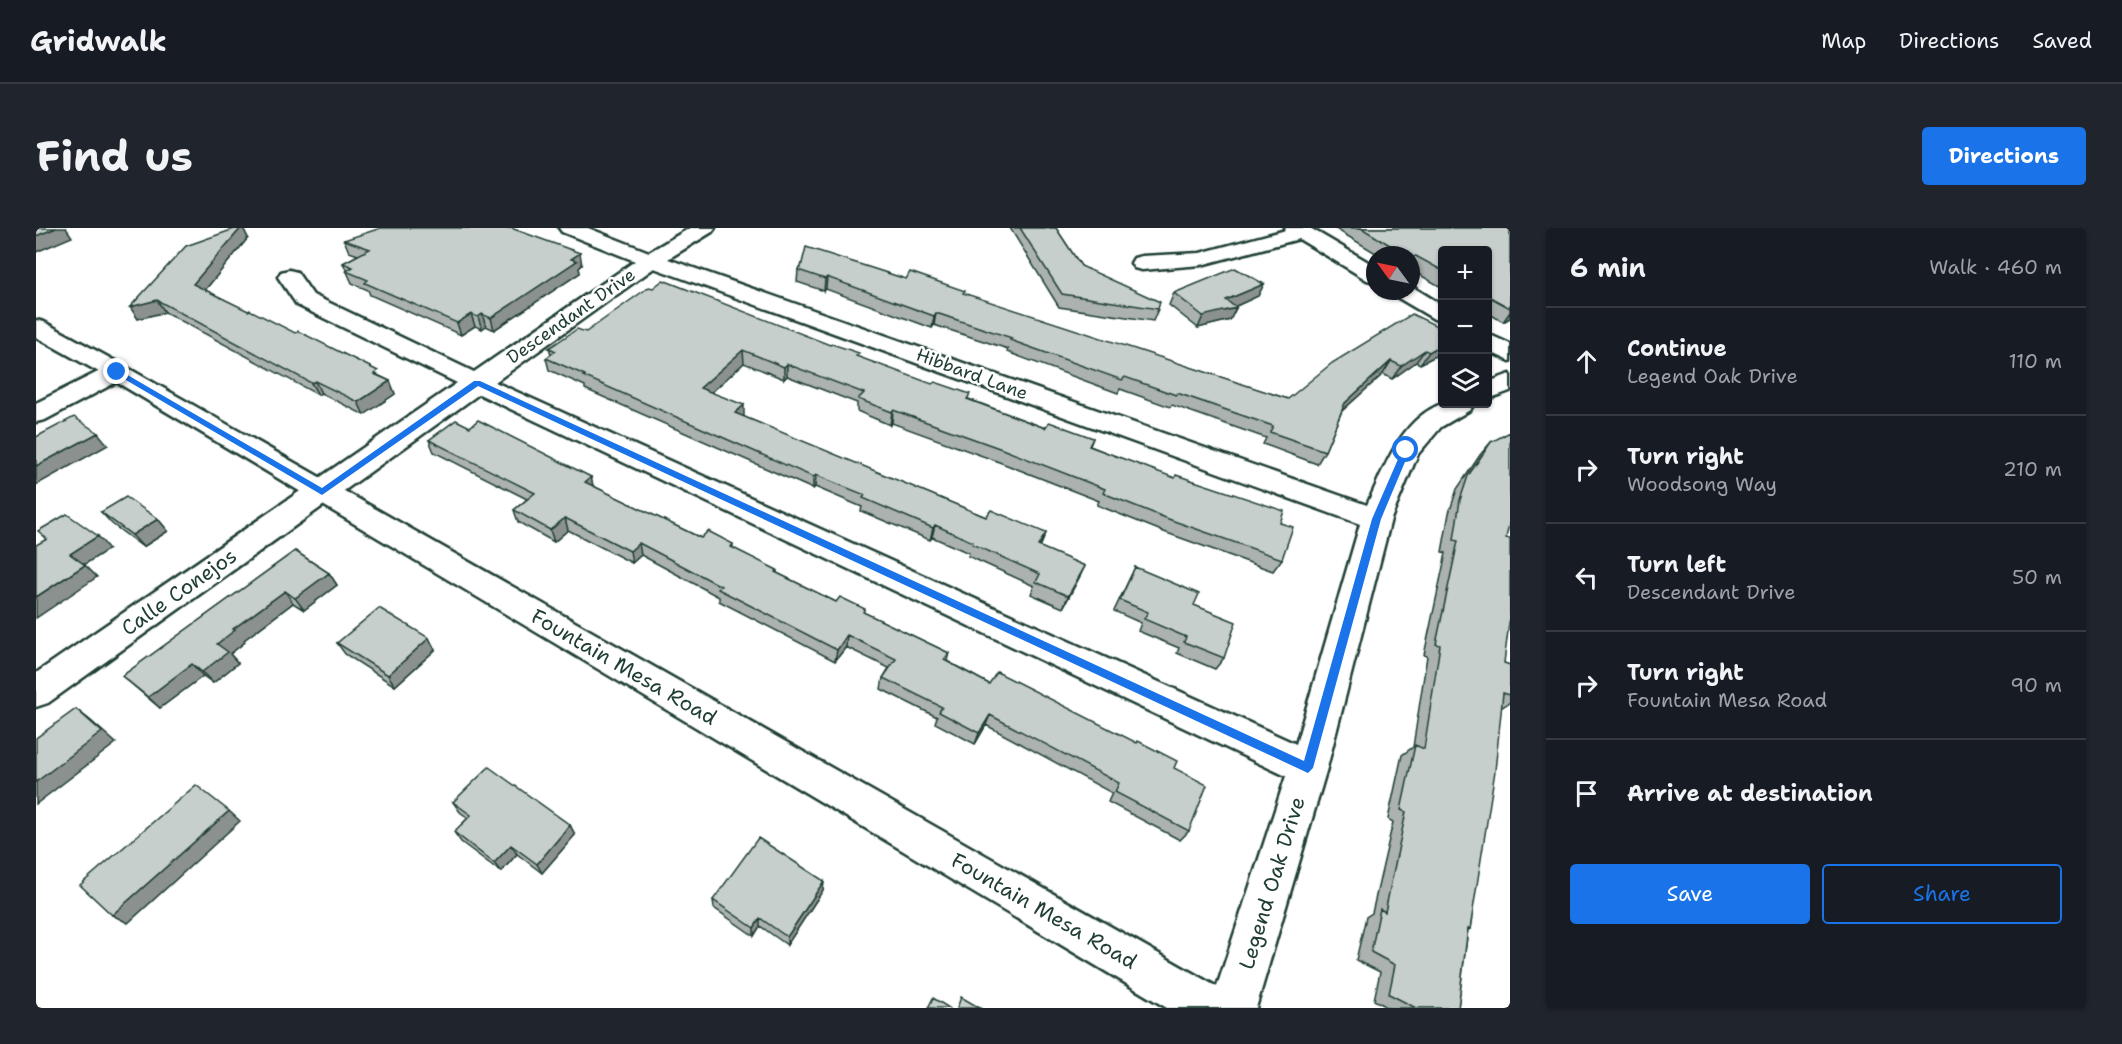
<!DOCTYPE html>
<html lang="en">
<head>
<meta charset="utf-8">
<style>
	:root { --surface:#171b24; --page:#20242c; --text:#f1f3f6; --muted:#9ea1a6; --line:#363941; --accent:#1a73e8 }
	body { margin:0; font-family:"Shantell Sans",sans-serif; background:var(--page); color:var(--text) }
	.controls { position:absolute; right:18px; top:18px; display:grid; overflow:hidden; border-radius:6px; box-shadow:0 2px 4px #0004 }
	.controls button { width:54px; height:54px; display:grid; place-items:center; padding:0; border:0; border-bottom:2px solid var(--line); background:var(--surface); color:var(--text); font:30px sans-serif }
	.compass { position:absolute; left:1330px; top:18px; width:54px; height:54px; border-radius:50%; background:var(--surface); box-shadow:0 2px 4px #0004; rotate:303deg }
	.stop { position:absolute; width:18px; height:18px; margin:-14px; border:4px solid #1a73e8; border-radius:50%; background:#fff }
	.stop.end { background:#1a73e8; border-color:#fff; box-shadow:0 2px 6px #0008 }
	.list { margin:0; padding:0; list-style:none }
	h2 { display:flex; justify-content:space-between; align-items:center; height:78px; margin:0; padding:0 24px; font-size:26px }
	h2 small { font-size:20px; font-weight:400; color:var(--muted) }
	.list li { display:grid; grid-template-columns:39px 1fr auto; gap:18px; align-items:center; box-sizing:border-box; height:108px; padding:0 24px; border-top:2px solid var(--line) }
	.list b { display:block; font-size:22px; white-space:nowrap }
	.list p { margin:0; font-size:20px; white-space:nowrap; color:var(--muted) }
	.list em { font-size:20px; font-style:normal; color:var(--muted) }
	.actions { display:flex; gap:12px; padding:18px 24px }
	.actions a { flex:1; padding:14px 0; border:2px solid var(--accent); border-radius:6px; text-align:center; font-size:21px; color:var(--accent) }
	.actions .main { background:var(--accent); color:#fff }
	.icon { flex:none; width:33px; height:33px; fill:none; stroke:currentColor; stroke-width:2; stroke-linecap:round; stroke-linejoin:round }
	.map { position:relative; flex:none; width:1474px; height:780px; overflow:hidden; border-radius:6px }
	header { display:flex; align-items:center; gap:36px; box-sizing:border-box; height:84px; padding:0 30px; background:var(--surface); border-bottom:2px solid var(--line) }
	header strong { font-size:28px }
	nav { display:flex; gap:33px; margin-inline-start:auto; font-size:21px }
	.intro { display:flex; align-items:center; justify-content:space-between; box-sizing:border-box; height:144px; padding:0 36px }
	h1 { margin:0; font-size:42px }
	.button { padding:15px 27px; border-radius:6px; background:var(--accent); color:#fff; font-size:21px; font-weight:700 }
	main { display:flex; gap:36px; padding:0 36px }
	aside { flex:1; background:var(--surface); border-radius:6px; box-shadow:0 2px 4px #0004 }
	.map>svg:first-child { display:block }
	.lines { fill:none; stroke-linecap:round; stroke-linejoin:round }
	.minor-casing { stroke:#1f3d34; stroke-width:5 }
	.secondary-casing { stroke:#1f3d34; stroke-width:5 }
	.minor { fill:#fff; fill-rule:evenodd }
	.secondary { fill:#fff; fill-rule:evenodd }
	.wall { fill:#abb2af; stroke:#1f3d34; stroke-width:1.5 }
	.shaded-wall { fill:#8b918f; stroke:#1f3d34; stroke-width:1.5 }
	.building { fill:#c7cfcc; stroke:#1f3d34; stroke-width:1.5 }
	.route { fill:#1a73e8 }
	.labels { text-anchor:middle; stroke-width:5; stroke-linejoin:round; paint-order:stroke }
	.far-street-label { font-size:18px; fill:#1f3d34; stroke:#fff }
	.street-label { font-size:21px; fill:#1f3d34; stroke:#fff }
</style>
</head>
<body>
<header>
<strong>Gridwalk</strong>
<nav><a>Map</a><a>Directions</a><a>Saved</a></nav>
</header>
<div class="intro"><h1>Find us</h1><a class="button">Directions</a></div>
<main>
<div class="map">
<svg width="1474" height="780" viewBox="0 0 1474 780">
	<rect width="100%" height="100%" fill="#fff"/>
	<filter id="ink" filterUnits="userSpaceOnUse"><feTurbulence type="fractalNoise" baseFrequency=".0167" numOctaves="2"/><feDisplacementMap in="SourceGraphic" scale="12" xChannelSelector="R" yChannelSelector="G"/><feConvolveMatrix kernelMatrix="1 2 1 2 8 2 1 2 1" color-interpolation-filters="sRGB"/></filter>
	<g filter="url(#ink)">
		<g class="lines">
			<defs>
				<path id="minor" d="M523 0H552L613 24 654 0H679L676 4 632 31 1331 277C1348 241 1364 192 1405 176 1414 173 1428 176 1438 176L1434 182 1405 199 1382 226 1355 291 1291 540 1220 780H1174L1250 548 443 166 12 475 0 479V445L421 155 261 77 242 49 245 44 253 42 261 44 277 67 438 144 599 33 526 4ZM618 40 1324 296 1260 516 459 154Z
					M1249 0H1274L1339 38V54L1331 52 1263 11 1165 37 1106 42 1098 40 1095 35 1098 30 1106 28 1164 25 1250 2Z
					M1375 58 1406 77V93L1398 91 1359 68 1356 63H1375Z
					M1452 106 1474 116V133L1452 123Z
					M81 136 90 139 94 144 90 149 9 192 0 194V175L72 139Z
					M1474 146V163L1452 171V154Z"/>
				<path id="secondary" d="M0 92 8 94 90 139 1190 764 1197 780H1131L72 149 0 109Z"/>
			</defs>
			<use href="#minor" class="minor-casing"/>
			<use href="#secondary" class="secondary-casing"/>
			<use href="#minor" class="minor"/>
			<use href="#secondary" class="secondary"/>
		</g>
		<path class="wall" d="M201 0H207L212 10 169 62 354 153 359 166 328 187 285 165 282 167 129 84 102 91 94 79Z
			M974 0H1020L1045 38 1122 81 1117 93 1023 79Z
			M1298 0H1474V90L1467 94 1452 85V22H1407V60L1375 42V27H1343Z
			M308 12 546 37 543 40 544 45 458 102 450 98 446 101 439 98 425 107 334 67 332 62 316 55 307 35 322 27 313 24Z
			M762 42 870 51 928 66 1252 171 1407 101V124L1384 136 1380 134 1356 151 1347 146 1306 183 1289 223 1281 236 1227 216 1230 210 1136 177 1134 179 1084 161 1082 165 971 124 972 121 898 97 896 100 790 61 788 63 761 54Z
			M1228 56 1222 68 1198 79 1200 80 1194 92 1162 100 1133 77 1138 65Z
			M550 104 822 129 1009 200 1057 210 1054 218 1244 295 1246 331 1237 343 1128 304 1061 277 1063 273 963 234 856 195 854 197 821 183V175L751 148 748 151 708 135 675 164 708 189 950 289 1010 305 1004 319 1049 338 1043 350 1027 380 995 366 998 358 932 328 933 325 896 309 894 312 825 283 826 279 779 259 777 261 549 161V158L513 142 510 130 515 126 513 120Z
			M393 212 557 258 665 310 697 316V320L741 342V345L800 374 829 385 913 425 911 433 953 456 1138 540 1153 603 1144 612 1072 574 1076 565 950 497 939 516 899 495 901 489 845 461 847 450 853 440 810 419 799 433 683 373V369L605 327 596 335 532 302 518 314 482 294 478 282 491 271 398 224Z
			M1455 214 1470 310 1468 435 1474 437V474L1465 480 1434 701 1432 702 1422 780H1353L1338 772 1344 744 1320 732 1330 689 1336 685 1357 594 1352 591 1366 527 1377 519 1391 428 1388 427 1410 325 1406 324 1413 285 1421 261 1444 227Z
			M65 284 122 291 132 303 107 319 76 296Z
			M259 323 293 345 301 357 268 382 257 375 208 412 209 414 194 426 202 435 177 455 167 448 124 480 86 448Z
			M1099 339 1188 430 1179 441 1141 425 1143 420 1102 403 1105 395 1078 383Z
			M393 410 399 422 359 458 309 426 301 415Z
			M417 574 534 597 539 607 506 645 481 626 465 644 425 614 418 604 432 590 424 584Z
			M788 653 787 662 751 717 724 698 718 708 678 680 677 672Z"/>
		<path class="shaded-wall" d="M20 0H30L36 9 0 24V8Z
			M205 0H207L212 10 164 68 157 56Z
			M544 25 546 37 543 40 544 45 458 102 455 90Z
			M791 49 790 61 788 63 789 51Z
			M1228 56 1222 68 1189 83 1200 80 1194 92 1162 100 1167 88 1190 72Z
			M121 72 129 84 102 91 94 79Z
			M1474 84V90L1467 94Z
			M900 85 898 97 896 100 898 88Z
			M435 86 439 98 425 107 421 95Z
			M446 86 450 98 446 101 442 89Z
			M1407 116V124L1384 136 1393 124Z
			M707 122 708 135 666 173 664 160Z
			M1389 122 1380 134 1356 151 1365 138Z
			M1355 133 1347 146 1300 188 1309 175Z
			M751 136V148L748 151V139Z
			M279 153 285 165 282 167 275 155Z
			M354 153 359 166 328 187 322 174Z
			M708 177V190L699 185Z
			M857 182 856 195 854 197 856 184Z
			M62 205 72 217 0 257V238Z
			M780 247 779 259 777 261V249Z
			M555 249 558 261 549 254Z
			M529 290 532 302 518 314 514 302Z
			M122 291 132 303 107 319 96 307Z
			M899 297 896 309 894 312 897 300Z
			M1010 305 1005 317 997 330 1002 318Z
			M62 308 73 321 46 338 34 326Z
			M603 315 605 327 596 335 594 323Z
			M49 337 61 349 0 390V369Z
			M1049 338 1043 350 1027 380 1032 368Z
			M293 345 301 357 268 382 259 370Z
			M249 363 257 375 208 412 209 414 194 426 202 435 177 455 166 444 181 416 197 401Z
			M811 407 810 419 799 433 801 422Z
			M393 410 399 422 359 458 352 447Z
			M156 436 167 448 124 480 112 469Z
			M40 481 54 492 80 515 0 576V554Z
			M954 487 950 497 939 516 943 505Z
			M193 583 204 593 92 695 76 687Z
			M534 597 539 607 506 645 501 636Z
			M475 617 481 626 465 644 458 635Z
			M788 653 787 662 751 717V709Z
			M724 690V698L718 708V700Z"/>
		<path class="building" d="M0 0H20L0 8Z
			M201 0H205L157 56 212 83 214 82 259 105 262 103 342 143 338 146 354 153 322 174 279 153 275 155 121 72 94 79 150 18Z
			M345 0H475L544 25 535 31 541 33 455 90 446 86 442 89 435 86 421 95 329 55 332 52 310 43 317 39 307 35 334 21 308 12Z
			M984 0H1020L1045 38 1124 74 1122 81 1026 66Z
			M1325 0H1474V80L1452 68V22H1407V43L1380 28 1377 29 1375 28V27H1373L1359 20Z
			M770 19 870 51 874 44 929 63 927 65 1252 171 1296 135 1376 86 1407 101V116L1393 124 1389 122 1365 138 1355 133 1309 175 1289 223 1234 204 1237 198 1141 165 1140 167 1089 149 1086 152 974 112 976 110 900 85 898 88 791 49 789 51 762 42 765 39Z
			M1199 40 1228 56 1190 72 1200 80 1167 88 1138 65Z
			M627 52 794 117 796 116 823 125 820 128 896 156 899 154 934 166 931 171 1009 200 1013 194 1057 210 1053 218 1139 250 1140 247 1248 283 1244 295 1257 299 1246 331 1135 292 1067 265 1069 261 966 221 857 182 856 184 822 171 828 165 751 136 748 139 707 122 664 160 708 177 699 185 950 289 955 282 1010 305 1002 318 1049 338 1032 368 1000 354 1004 346 936 316 937 314 899 297 897 300 827 270 829 267 780 247 777 249 547 148 549 147 510 130 520 123 513 120 541 101 550 104 613 59 617 60Z
			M38 189 62 205 0 238V209Z
			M420 192 434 199 442 192 555 249 549 254 665 310 672 303 697 316 695 319 741 342 739 344 800 374 804 369 829 381 827 384 913 425 908 432 953 456 961 444 1101 515 1102 513 1141 533 1138 540 1171 557 1153 603 1079 564 1083 555 954 487 943 505 903 484 906 479 847 450 860 431 811 407 801 422 682 361 685 358 603 315 594 323 529 290 514 302 478 282 499 265 393 212Z
			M1474 204V292L1470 310 1474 311V387L1468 435 1474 437V467L1467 465 1459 543 1434 701 1432 700 1422 780H1380L1353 766 1359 737 1335 724 1344 681 1349 684 1370 584 1365 582 1379 517 1388 521 1404 417 1400 416 1422 313 1418 312 1424 272 1432 248 1455 214Z
			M90 269 122 291 96 307 65 284Z
			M31 286 62 308 34 326 49 337 0 369V317L11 311 2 303Z
			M259 323 293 345 259 370 249 363 197 401 199 402 181 416 192 424 166 444 156 436 112 469 86 448Z
			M1099 339 1163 366 1158 377 1200 394 1188 430 1148 414 1150 409 1108 391 1112 384 1084 372Z
			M343 380 393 410 352 447 301 415Z
			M40 481 66 504 0 554V510Z
			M453 539 534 597 501 636 475 617 458 635 418 604 435 587 417 574Z
			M160 557 193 583 76 687 44 657Z
			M722 610 788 653 751 709 724 690 718 700 677 672Z
			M925 769 944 780H921Z
			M897 770 913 780H892Z"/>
	</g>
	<path class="route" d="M78 142H83L286 260 438 153H444L1268 533 1336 291 1366 222 1370 219 1374 222 1345 291 1277 540 1272 545 442 158 286 267 78 145Z"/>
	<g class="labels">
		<g class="far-street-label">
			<text transform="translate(535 88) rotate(-35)" y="6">Descendant Drive</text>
			<text transform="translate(936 146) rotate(20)" y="6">Hibbard Lane</text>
		</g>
		<g class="street-label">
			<text transform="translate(143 364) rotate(-35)" y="7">Calle Conejos</text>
			<text transform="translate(588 439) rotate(30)" y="7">Fountain Mesa Road</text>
			<text transform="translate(1236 655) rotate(-73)" y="7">Legend Oak Drive</text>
			<text transform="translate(1008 683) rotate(30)" y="7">Fountain Mesa Road</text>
		</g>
	</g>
</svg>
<div class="controls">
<button>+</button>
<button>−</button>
<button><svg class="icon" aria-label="layers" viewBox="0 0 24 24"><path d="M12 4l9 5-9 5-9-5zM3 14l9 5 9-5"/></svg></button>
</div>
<svg class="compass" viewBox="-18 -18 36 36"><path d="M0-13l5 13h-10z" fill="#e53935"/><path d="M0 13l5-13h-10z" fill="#9ea1a6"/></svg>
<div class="stop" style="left:1370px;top:222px"></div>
<div class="stop end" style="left:81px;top:144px"></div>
</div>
<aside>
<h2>6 min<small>Walk · 460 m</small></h2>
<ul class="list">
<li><svg class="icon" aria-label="ahead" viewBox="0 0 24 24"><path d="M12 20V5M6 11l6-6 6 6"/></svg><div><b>Continue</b><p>Legend Oak Drive</p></div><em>110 m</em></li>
<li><svg class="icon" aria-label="right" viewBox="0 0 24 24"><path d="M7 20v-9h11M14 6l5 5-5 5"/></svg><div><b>Turn right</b><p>Woodsong Way</p></div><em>210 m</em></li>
<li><svg class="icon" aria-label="left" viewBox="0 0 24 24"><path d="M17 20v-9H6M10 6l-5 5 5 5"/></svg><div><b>Turn left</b><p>Descendant Drive</p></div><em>50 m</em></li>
<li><svg class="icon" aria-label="right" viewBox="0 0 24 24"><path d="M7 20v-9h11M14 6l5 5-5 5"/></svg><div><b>Turn right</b><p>Fountain Mesa Road</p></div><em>90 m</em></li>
<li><svg class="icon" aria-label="arrive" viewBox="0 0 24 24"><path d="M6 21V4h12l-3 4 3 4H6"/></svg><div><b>Arrive at destination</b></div></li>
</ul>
<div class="actions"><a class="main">Save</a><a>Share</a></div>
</aside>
</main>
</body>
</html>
